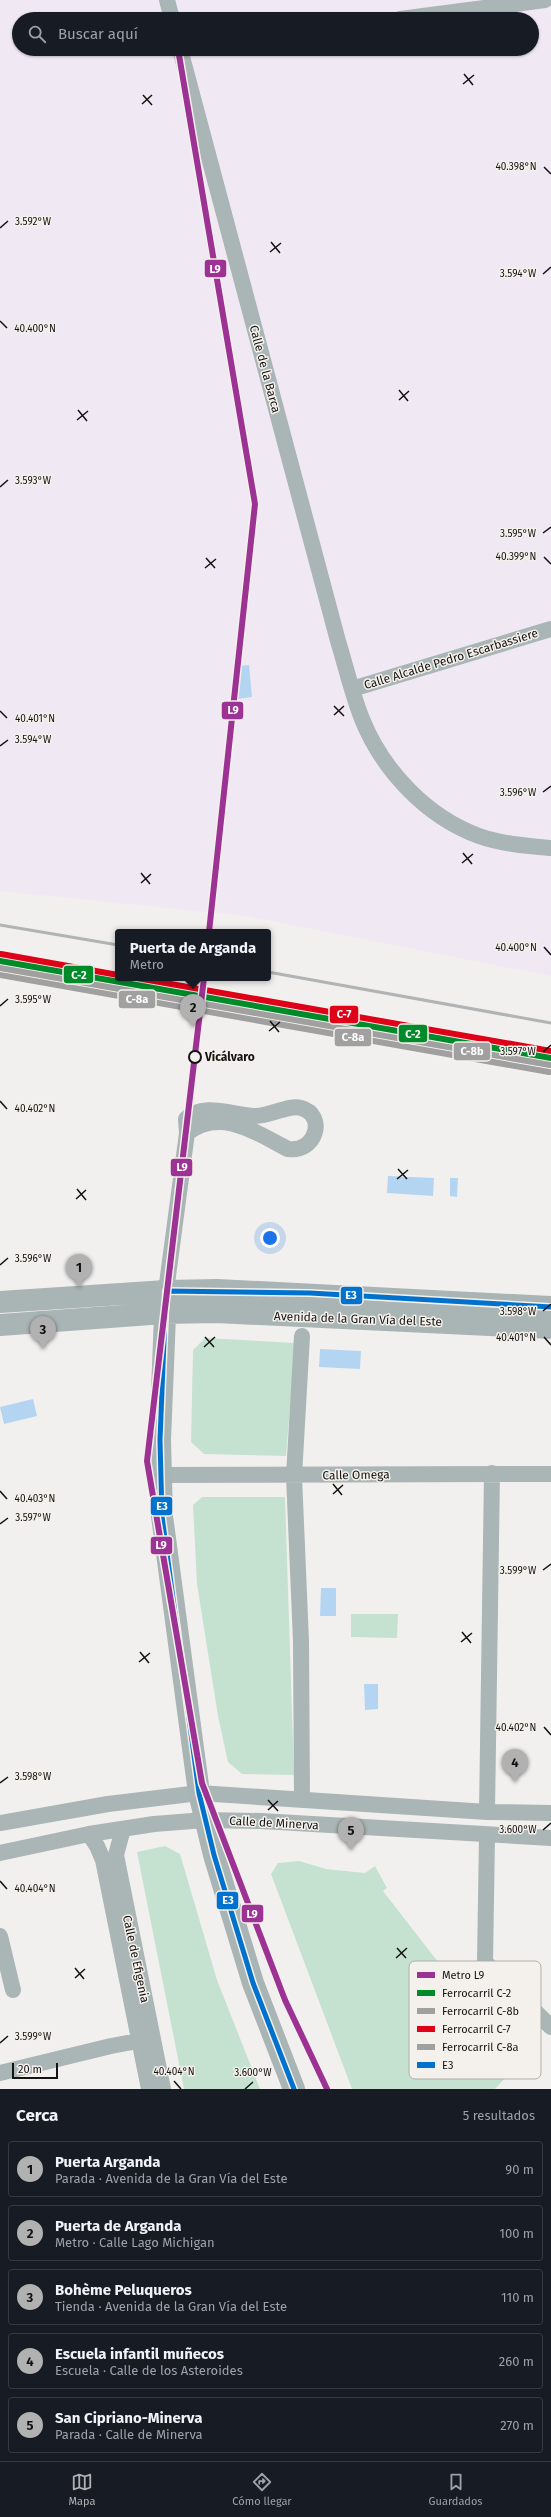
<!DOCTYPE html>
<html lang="es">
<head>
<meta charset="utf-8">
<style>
	:root { --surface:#171b24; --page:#20242c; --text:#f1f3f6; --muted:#9ea1a6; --line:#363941; --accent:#b1b1b2 }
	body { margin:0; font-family:"Fira Sans",sans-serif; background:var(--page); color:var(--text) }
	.scale { position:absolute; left:12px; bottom:10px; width:46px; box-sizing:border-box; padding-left:4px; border:2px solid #141312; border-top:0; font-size:11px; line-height:14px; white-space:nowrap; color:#141312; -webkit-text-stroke:3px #f4f0ec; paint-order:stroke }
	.you { position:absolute; left:270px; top:1238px; width:14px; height:14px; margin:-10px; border:3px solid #fff; border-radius:50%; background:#1a73e8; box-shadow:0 0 0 6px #1a73e833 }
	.badge { display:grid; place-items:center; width:26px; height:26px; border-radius:50%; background:var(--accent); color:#111; font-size:13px; font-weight:700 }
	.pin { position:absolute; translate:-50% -33px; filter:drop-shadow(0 1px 2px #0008) }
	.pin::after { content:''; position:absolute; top:21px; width:14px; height:12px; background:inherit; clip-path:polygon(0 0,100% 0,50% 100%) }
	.popup { position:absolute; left:115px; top:929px; width:156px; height:52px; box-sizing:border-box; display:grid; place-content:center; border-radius:4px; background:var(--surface); filter:drop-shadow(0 1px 3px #0005); font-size:13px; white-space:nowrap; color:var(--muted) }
	.popup b { font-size:15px; color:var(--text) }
	.popup::after { content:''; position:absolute; left:50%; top:100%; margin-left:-8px; border:8px solid transparent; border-top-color:var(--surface) }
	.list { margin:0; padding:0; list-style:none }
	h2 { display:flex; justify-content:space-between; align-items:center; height:52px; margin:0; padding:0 16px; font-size:17px }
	h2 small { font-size:13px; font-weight:400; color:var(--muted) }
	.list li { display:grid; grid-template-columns:26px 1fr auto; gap:12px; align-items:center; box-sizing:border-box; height:56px; margin:0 8px 8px; padding:0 8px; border:1px solid var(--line); border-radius:4px }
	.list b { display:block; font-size:15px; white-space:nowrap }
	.list p { margin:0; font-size:13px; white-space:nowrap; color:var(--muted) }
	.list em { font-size:13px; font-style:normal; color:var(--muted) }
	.icon { flex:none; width:22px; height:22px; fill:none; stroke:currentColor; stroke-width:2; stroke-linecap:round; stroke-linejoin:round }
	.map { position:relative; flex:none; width:551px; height:2089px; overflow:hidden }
	.search { position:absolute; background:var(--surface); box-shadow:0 1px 3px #0004; left:12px; right:12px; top:12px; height:44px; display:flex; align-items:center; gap:10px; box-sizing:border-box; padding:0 14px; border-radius:22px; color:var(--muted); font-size:15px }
	.sheet { height:372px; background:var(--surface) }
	nav { display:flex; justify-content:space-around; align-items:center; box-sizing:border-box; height:56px; border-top:1px solid var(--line); background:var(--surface); font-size:11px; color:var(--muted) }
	nav a { display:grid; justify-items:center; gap:2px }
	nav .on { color:var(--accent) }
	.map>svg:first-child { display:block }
	.industrial { fill:#f0e8f2; fill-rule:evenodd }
	.green { fill:#c5e2d0 }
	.water { fill:#b4d5f2 }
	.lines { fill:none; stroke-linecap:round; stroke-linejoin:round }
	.street { stroke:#aab5b6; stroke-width:16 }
	.secondary { stroke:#a9b4b4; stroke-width:22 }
	.rail { stroke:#b0b4b4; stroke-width:3 }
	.bus-1-casing { stroke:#f4f0ec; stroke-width:8 }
	.bus-1 { stroke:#0072ce; stroke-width:5 }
	.rail-1-casing { stroke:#f4f0ec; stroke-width:9 }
	.rail-2-casing { stroke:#f4f0ec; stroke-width:9 }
	.rail-3-casing { stroke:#f4f0ec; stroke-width:9 }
	.rail-4-casing { stroke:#f4f0ec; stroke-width:9 }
	.rail-1 { stroke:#008a29; stroke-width:6 }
	.rail-2 { stroke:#a0a0a0; stroke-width:6 }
	.rail-3 { stroke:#de0118; stroke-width:6 }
	.rail-4 { stroke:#a0a0a0; stroke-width:6 }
	.metro-1-casing { stroke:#f4f0ec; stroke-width:9 }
	.metro-1 { stroke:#9c3293; stroke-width:6 }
	.ticks { fill:none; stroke:#141312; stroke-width:1.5 }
	.stop-dot { fill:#f4f0ec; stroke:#141312; stroke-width:2 }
	.labels { text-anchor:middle; stroke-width:3; stroke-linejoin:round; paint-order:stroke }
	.street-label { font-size:12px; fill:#141312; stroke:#f4f0ec }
	.stop-label { font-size:12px; font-weight:bold; fill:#141312; stroke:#f4f0ec; text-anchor:start }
	.key { fill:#f4f0ec; stroke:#b1aeab; stroke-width:1 }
	.key-label { font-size:11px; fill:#141312 }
	.ticks-label { font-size:10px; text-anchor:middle; fill:#141312; stroke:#f4f0ec; stroke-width:3; stroke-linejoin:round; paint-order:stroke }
	.line-badge { stroke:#f4f0ec; stroke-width:1.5 }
	.badge-label { font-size:11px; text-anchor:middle; font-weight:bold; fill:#fff }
</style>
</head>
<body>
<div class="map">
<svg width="551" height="2089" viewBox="0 0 551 2089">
	<rect width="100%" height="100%" fill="#f2f0ee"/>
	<path class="industrial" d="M0 0H551V976L247 916 0 891ZM19 19H532V49H19Z"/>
	<path class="green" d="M205 1338 295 1343 286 1456 204 1454 191 1442 193 1350Z
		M202 1497H285L294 1775 242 1774 228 1762 218 1716 197 1584 193 1505Z
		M351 1614H398L397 1638 351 1637Z
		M165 1846 180 1854 217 1980 260 2089H184L137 1852Z
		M299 1861 326 1869 365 1873 375 1866 387 1888 383 1891 463 1994 528 2053 495 2089H352L271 1874 278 1863Z"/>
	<path class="water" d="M249 665 252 697 237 699 233 667Z
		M388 1176 434 1178 433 1196 387 1193Z
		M450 1178H458L457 1197 450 1196Z
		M320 1349 361 1351 360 1369 319 1367Z
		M33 1399 37 1416 4 1424 0 1407Z
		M321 1588H336V1616H320Z
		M364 1684H378V1709L365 1710Z"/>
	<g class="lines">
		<path class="street" d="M167 0 172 19
			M400 19 545 0
			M180 49 338 641C346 667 352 694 362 719 383 771 427 817 479 836 501 844 528 846 551 848
			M352 689 551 629
			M166 1291 187 1133 186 1119C202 1102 233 1115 254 1116 269 1117 289 1104 301 1108 327 1115 316 1153 288 1149 256 1133 222 1107 187 1133
			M302 1336 294 1476 301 1641 302 1800
			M161 1475 551 1474
			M487 1812 492 1473
			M0 1823 108 1804 199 1793 487 1812 551 1813
			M123 1829 116 1855 163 2089
			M89 1834 97 1846 103 1860 149 2089
			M487 1836 485 1962 551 2027
			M0 1853 89 1834 154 1824 205 1820 261 1821 551 1838
			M0 1936 13 1990
			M0 2073 111 2046 149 2039"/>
		<path class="secondary" d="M166 1291 160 1440 162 1516 199 1793 214 1855 253 1983 294 2089
			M0 1302 166 1291 217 1290 551 1307
			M0 1325 164 1313 216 1312 551 1328"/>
		<path class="rail" d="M0 925 118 945
			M268 972 551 1023
			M0 976 551 1074"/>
		<defs>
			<path id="bus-1" d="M294 2089 253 1983 214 1855 199 1793 162 1516 160 1440 166 1291 310 1293 551 1307"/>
		</defs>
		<use href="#bus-1" class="bus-1-casing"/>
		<use href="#bus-1" class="bus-1"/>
		<defs>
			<path id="rail-1" d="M0 961 551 1058"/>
			<path id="rail-2" d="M0 968 550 1065"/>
			<path id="rail-3" d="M1 954 118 975
				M137 978 551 1051"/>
			<path id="rail-4" d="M0 975 549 1072"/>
		</defs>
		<use href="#rail-1" class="rail-1-casing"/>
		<use href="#rail-2" class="rail-2-casing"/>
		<use href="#rail-3" class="rail-3-casing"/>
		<use href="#rail-4" class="rail-4-casing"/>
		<use href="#rail-1" class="rail-1"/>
		<use href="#rail-2" class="rail-2"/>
		<use href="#rail-3" class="rail-3"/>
		<use href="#rail-4" class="rail-4"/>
		<defs>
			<path id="metro-1" d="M178 49 255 504 209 932
				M204 978 147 1461 202 1783 285 2000 327 2089"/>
		</defs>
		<use href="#metro-1" class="metro-1-casing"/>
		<use href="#metro-1" class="metro-1"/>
	</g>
	<path class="ticks" d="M464 74 473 85M463 84 474 75M143 95 152 105M142 104 152 95M544 167 551 174M0 228 8 221M271 242 280 253M270 252 281 243M543 274 551 267M0 321 7 328M399 390 408 401M399 400 409 391M78 410 87 421M77 420 88 411M0 487 8 480M543 533 551 527M544 557 551 564M206 558 215 568M205 568 216 559M334 706 344 716M0 711 7 718M334 715 344 706M0 746 8 740M543 792 551 786M463 853 472 864M462 863 473 854M141 873 150 884M141 883 151 874M544 947 551 955M0 1006 8 999M270 1021 279 1032M269 1031 280 1022M543 1052 551 1045M0 1101 7 1109M398 1169 407 1179M397 1179 408 1170M77 1189 86 1200M76 1199 86 1190M0 1265 8 1258M543 1311 551 1304M205 1337 214 1347M544 1337 551 1345M204 1347 215 1337M333 1484 342 1495M0 1491 7 1499M333 1494 343 1485M0 1524 8 1518M543 1570 551 1564M462 1632 471 1643M461 1642 472 1633M140 1652 149 1663M139 1662 150 1653M544 1727 551 1735M0 1783 8 1777M268 1800 278 1811M268 1810 278 1801M543 1830 551 1823M0 1881 7 1889M397 1948 406 1958M396 1958 407 1948M75 1968 84 1979M75 1978 85 1969M0 2043 8 2036M174 2081 181 2089M245 2089 253 2082"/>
	<circle class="stop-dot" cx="195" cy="1057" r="6"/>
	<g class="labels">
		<g class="street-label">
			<text transform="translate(265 369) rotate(75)" y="4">Calle de la Barca</text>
			<text transform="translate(451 659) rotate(-17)" y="4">Calle Alcalde Pedro Escarbassiere</text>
			<text transform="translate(358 1319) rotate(2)" y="4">Avenida de la Gran Vía del Este</text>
			<text transform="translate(356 1475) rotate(-1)" y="4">Calle Omega</text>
			<text transform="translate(274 1823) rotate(3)" y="4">Calle de Minerva</text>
			<text transform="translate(136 1959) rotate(78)" y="4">Calle de Efigenia</text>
		</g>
		<g class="stop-label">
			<text x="205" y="1061">Vicálvaro</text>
		</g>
	</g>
	<rect x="409" y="1961" width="132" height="118" rx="6" class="key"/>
	<rect x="417" y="1972" width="18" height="6" fill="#9c3293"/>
	<rect x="417" y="1990" width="18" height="6" fill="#008a29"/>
	<rect x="417" y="2008" width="18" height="6" fill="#a0a0a0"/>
	<rect x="417" y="2026" width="18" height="6" fill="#de0118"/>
	<rect x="417" y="2044" width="18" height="6" fill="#a0a0a0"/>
	<rect x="417" y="2062" width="18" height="6" fill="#0072ce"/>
	<g class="key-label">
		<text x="442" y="1979">Metro L9</text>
		<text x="442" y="1997">Ferrocarril C-2</text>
		<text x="442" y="2015">Ferrocarril C-8b</text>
		<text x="442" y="2033">Ferrocarril C-7</text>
		<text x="442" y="2051">Ferrocarril C-8a</text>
		<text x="442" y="2069">E3</text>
	</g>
	<g class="ticks-label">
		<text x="516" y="170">40.398°N</text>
		<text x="33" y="225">3.592°W</text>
		<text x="518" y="277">3.594°W</text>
		<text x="35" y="332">40.400°N</text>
		<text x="33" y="484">3.593°W</text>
		<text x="518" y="537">3.595°W</text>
		<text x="516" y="560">40.399°N</text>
		<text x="35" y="722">40.401°N</text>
		<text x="33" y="743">3.594°W</text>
		<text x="518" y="796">3.596°W</text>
		<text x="516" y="951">40.400°N</text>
		<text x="33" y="1003">3.595°W</text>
		<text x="518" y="1055">3.597°W</text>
		<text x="35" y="1112">40.402°N</text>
		<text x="33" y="1262">3.596°W</text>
		<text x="518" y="1315">3.598°W</text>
		<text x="516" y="1341">40.401°N</text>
		<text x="35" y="1502">40.403°N</text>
		<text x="33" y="1521">3.597°W</text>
		<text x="518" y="1574">3.599°W</text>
		<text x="516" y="1731">40.402°N</text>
		<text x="33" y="1780">3.598°W</text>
		<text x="518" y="1833">3.600°W</text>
		<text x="35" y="1892">40.404°N</text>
		<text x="33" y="2040">3.599°W</text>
		<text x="174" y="2075">40.404°N</text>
		<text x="253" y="2076">3.600°W</text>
	</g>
	<g class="line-badge">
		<rect x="204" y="259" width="23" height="19" rx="4" fill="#9c3293"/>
		<rect x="221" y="701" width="23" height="19" rx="4" fill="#9c3293"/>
		<rect x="63" y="965" width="31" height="19" rx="4" fill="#008a29"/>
		<rect x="118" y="990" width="38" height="19" rx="4" fill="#a0a0a0"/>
		<rect x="329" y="1005" width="30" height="19" rx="4" fill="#de0118"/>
		<rect x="398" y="1024" width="30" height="19" rx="4" fill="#008a29"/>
		<rect x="334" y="1028" width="38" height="19" rx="4" fill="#a0a0a0"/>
		<rect x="453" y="1042" width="38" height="19" rx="4" fill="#a0a0a0"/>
		<rect x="170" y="1158" width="23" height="19" rx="4" fill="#9c3293"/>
		<rect x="340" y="1286" width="23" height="19" rx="4" fill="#0072ce"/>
		<rect x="150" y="1496" width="23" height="20" rx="4" fill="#0072ce"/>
		<rect x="150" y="1536" width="23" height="19" rx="4" fill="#9c3293"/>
		<rect x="216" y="1891" width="23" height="19" rx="4" fill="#0072ce"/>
		<rect x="241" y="1904" width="23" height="19" rx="4" fill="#9c3293"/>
	</g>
	<g class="badge-label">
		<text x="215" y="273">L9</text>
		<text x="233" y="714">L9</text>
		<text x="79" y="979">C-2</text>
		<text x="137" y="1003">C-8a</text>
		<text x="344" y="1018">C-7</text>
		<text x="413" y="1038">C-2</text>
		<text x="353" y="1041">C-8a</text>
		<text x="472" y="1055">C-8b</text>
		<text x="182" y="1171">L9</text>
		<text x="351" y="1299">E3</text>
		<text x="162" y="1510">E3</text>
		<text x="161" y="1549">L9</text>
		<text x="228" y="1904">E3</text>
		<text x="252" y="1918">L9</text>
	</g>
</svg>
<div class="scale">20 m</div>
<div class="you"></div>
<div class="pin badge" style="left:79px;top:1287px">1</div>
<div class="pin badge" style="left:193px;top:1027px">2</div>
<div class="popup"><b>Puerta de Arganda</b>Metro</div>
<div class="pin badge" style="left:43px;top:1349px">3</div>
<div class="pin badge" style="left:515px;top:1782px">4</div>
<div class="pin badge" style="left:351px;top:1850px">5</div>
<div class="search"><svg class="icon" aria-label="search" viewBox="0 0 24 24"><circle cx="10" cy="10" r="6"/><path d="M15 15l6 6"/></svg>Buscar aquí</div>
</div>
<section class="sheet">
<h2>Cerca<small>5 resultados</small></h2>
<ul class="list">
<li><span class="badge">1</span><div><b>Puerta Arganda</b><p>Parada · Avenida de la Gran Vía del Este</p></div><em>90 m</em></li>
<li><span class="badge">2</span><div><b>Puerta de Arganda</b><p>Metro · Calle Lago Michigan</p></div><em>100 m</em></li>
<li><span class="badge">3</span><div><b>Bohème Peluqueros</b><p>Tienda · Avenida de la Gran Vía del Este</p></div><em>110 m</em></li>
<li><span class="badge">4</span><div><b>Escuela infantil muñecos</b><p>Escuela · Calle de los Asteroides</p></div><em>260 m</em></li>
<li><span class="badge">5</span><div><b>San Cipriano-Minerva</b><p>Parada · Calle de Minerva</p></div><em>270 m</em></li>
</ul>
</section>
<nav>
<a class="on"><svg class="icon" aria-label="map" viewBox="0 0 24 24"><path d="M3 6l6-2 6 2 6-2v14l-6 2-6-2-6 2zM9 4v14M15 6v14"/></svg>Mapa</a>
<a><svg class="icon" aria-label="directions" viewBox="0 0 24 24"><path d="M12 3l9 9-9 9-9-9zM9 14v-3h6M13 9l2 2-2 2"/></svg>Cómo llegar</a>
<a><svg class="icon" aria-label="saved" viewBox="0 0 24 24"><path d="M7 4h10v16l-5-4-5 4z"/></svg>Guardados</a>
</nav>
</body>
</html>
